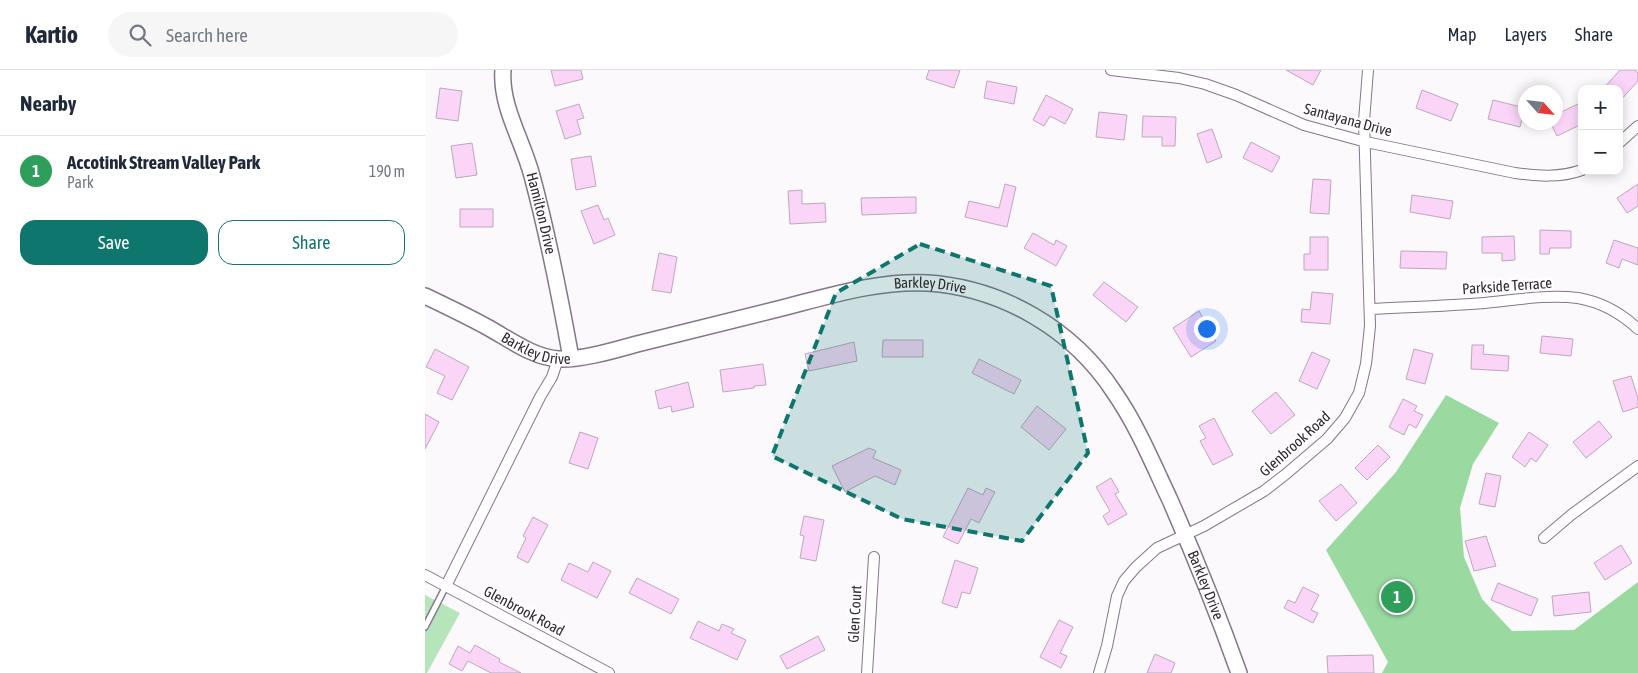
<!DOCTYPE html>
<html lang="en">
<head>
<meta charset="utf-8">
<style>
	:root { --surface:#fff; --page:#f6f6f7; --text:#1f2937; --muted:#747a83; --line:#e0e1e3; --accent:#0f766e }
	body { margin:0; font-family:"Asap Condensed",sans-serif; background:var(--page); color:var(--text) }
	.controls { position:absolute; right:15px; top:15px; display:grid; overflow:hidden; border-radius:10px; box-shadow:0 2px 12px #0003 }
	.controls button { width:45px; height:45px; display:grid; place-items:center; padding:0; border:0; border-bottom:1px solid var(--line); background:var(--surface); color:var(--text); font:25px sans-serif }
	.compass { position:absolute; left:1093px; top:15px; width:45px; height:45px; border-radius:50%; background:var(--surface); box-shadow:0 2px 12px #0003; rotate:117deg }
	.you { position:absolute; left:781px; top:258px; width:18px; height:18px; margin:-12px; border:4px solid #fff; border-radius:50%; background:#1a73e8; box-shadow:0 0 0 8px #1a73e833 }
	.badge { display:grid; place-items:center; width:32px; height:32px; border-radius:50%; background:var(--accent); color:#fff; font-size:16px; font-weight:700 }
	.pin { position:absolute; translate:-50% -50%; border:2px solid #fff; box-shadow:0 1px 5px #0006 }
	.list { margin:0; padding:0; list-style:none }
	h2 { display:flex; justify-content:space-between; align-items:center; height:65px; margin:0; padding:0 20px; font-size:21px }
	h2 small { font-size:16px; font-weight:400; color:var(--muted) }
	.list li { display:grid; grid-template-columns:32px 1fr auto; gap:15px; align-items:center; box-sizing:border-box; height:70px; padding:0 20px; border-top:1px solid var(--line) }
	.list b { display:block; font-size:19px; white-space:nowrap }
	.list p { margin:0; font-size:16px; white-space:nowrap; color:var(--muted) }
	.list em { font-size:16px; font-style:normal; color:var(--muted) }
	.actions { display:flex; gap:10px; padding:15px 20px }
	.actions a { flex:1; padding:11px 0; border:1px solid var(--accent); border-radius:15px; text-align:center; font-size:18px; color:var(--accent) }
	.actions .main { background:var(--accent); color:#fff }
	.icon { flex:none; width:28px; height:28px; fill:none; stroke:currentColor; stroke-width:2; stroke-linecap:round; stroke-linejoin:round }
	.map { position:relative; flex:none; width:1213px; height:603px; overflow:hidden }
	header { display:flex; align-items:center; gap:30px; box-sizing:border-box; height:70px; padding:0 25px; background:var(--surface); border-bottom:1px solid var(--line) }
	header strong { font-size:24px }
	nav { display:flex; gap:28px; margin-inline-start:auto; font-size:18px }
	.search { width:350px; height:45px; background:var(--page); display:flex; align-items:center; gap:12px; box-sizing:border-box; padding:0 18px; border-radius:28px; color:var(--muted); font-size:19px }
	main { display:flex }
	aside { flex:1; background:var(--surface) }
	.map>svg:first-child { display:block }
	.green { fill:#b7e5bb }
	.forest { fill:#9adaa1 }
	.building { fill:#fad5f8; stroke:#bba8ba }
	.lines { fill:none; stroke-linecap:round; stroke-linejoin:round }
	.lane-casing { stroke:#847689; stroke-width:8 }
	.street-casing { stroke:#847689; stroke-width:12 }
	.secondary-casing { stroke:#847689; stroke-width:18 }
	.lane { stroke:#fff; stroke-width:5 }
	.street { stroke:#fff; stroke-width:10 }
	.secondary { stroke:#fff; stroke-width:15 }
	.marked { fill:#0f766e; fill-opacity:0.2; stroke:#0f766e; stroke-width:4; stroke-dasharray:10 6; stroke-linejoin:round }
	.labels { text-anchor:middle; stroke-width:5; stroke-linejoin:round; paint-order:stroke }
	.street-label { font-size:15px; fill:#302a32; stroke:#fff }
</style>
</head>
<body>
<header>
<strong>Kartio</strong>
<div class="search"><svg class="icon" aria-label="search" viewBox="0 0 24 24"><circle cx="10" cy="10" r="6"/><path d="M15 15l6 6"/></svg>Search here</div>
<nav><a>Map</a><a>Layers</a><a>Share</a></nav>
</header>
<main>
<aside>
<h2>Nearby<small></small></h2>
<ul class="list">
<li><span class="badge" style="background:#2e9e5b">1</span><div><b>Accotink Stream Valley Park</b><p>Park</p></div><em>190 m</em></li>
</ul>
<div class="actions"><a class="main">Save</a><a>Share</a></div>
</aside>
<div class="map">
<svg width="1213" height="603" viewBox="0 0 1213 603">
	<rect width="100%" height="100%" fill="#fcf9fd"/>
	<path class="green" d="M0 525 35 543 2 603H0Z"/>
	<path class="forest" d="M1021 325 1074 353 1048 394 1035 438 1039 487 1057 529 1087 561 1149 560 1213 512V603H957L963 592 901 480 971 402Z"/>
	<path class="building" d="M126 0H156L158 9 130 16Z
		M504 0H535L529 18 501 9Z
		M861 0H896L888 15Z
		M1195 0H1210L1213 3V11L1194 32V19H1178Z
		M562 11 592 17 589 34 559 28Z
		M15 18 37 21 33 51 11 48Z
		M997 20 1033 34 1026 51 991 38Z
		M621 25 648 39 640 54 625 46 619 56 608 50Z
		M1068 30 1100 38 1095 57 1063 49Z
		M154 34 159 48 152 50 156 64 140 69 131 41Z
		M1153 34 1157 41V54L1132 66 1125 52H1130V45Z
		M674 42 702 45 699 70 671 67Z
		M718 46 751 47 750 76H737V67H717Z
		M787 59 797 87 782 93 772 64Z
		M826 72 855 87 847 102 818 88Z
		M47 73 52 105 31 108 26 76Z
		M166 86 171 116 151 120 146 89Z
		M888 109 906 110 904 144 885 143Z
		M580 114 591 117 582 157 540 147 544 131 574 138Z
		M1213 114V136L1202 143 1192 128Z
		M377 120V134L400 133 401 152 365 154 363 121Z
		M987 125 1028 131 1025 149 985 142Z
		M491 127V143L437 145 436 128Z
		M173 135 179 150 183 148 190 165 169 174 156 141Z
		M35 139H68V157H35Z
		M1115 160 1146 161V178H1125L1124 184H1115Z
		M608 163 629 175 631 170 642 176 631 196 599 178Z
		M1089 166 1090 190 1077 191V183H1057V167Z
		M885 167H903V200H879V184H885Z
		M1189 170 1213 178V195L1197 189 1194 198 1181 193Z
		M976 181 1022 182 1021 199 975 198Z
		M234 183 252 187 246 223 227 220Z
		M679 212 713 237 701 252 668 225Z
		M887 222 908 224 905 254 876 252 877 239 885 240Z
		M774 241 791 271 766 287 748 258Z
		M1117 266 1148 269 1146 286 1115 283Z
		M458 270H498V287H457Z
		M429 272 432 291 384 301 380 284Z
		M1047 275H1059L1058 284 1084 286 1083 301 1046 299Z
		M10 279 44 297 27 330 12 323 20 306 1 297Z
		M989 279 1008 284 1000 314 981 309Z
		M887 282 905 290 892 319 874 311Z
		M554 289 596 310 589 324 547 303Z
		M338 294 341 315 329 316V318L298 322 295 300Z
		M1206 306 1213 328V337L1198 342 1188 311Z
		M263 312 269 337 247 342 246 336 234 339 230 321Z
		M851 322 870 345 846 364 827 341Z
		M978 329 992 336 989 341 998 345 991 358 984 354 979 365 964 357Z
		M612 336 641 359 624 380 596 357Z
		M0 344 14 352 0 379Z
		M789 348 808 385 788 395 775 371 781 368 774 356Z
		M1174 351 1187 367 1161 388 1148 372Z
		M155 362 173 368 163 399 144 393Z
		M1104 362 1123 375 1111 392 1106 388 1100 397 1087 387Z
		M953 375 965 387 942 410 930 398Z
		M444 378 451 381 448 388 476 400 470 415 450 406 420 422 407 396Z
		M1061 403 1076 406 1070 437 1054 434Z
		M686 408 694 422 690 424 702 444 683 455 678 446 685 441 671 417Z
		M916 414 932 433 911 451 894 431Z
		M543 418 558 425 561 418 570 422 554 453 546 449 533 474 518 467Z
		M379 446 399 450 391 491 375 488 379 466 375 465Z
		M108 447 123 455 103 493 92 487 101 468 98 466Z
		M1061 466 1071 496 1049 501 1040 471Z
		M1196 475 1207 493 1180 510 1169 493Z
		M530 490 553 498 545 524 537 522 532 538 517 533Z
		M168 492 186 501 172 528 136 510 144 493 163 502Z
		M212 508 254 529 246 544 204 523Z
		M1073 513 1113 529 1106 546 1066 530Z
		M878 517 894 525 886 540 893 543 888 553 859 538 863 530 870 533Z
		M1164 522 1166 542 1129 546 1127 526Z
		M634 550 648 557 635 583 642 586 636 598 615 587Z
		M273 551 294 561 297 554 309 559 306 563 321 570 312 590 265 568Z
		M393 566 400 580 362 599 355 586Z
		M50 575 75 589 74 592 96 603H66L43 591 37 601 24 594 33 576 45 583Z
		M730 584 750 593 746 603H722Z
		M948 585 949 603H903L902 586Z"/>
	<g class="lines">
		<defs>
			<path id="lane" d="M0 557 21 516"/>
			<path id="street" d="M686 0 754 8 780 14 811 25 879 55 941 72 1090 103C1113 106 1135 108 1157 100
				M1194 73 1213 56
				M945 239C984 237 1022 236 1060 233 1090 230 1123 224 1153 228 1176 232 1196 243 1213 259
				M1119 468 1146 445 1213 396
				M0 505 184 603
				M21 516 115 327 127 307 133 289
				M442 603 449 487
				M674 603 682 576 692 526 699 511 711 497 732 478 779 456 839 421 861 404 902 369 920 348 934 323 941 294 945 256 939 51 943 0"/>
			<g id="secondary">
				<path id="s1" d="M78 0C75 36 98 71 107 106 123 165 135 227 146 288"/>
				<path id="s2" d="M0 226C21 236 42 246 62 257 84 269 109 288 134 289 157 290 190 280 212 274 260 262 308 250 357 238 404 226 454 210 503 213 577 218 648 259 689 322 712 355 728 394 745 430 770 487 793 544 814 603"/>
			</g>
		</defs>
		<use href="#lane" class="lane-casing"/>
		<use href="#street" class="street-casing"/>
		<use href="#secondary" class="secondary-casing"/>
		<use href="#lane" class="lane"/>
		<use href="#street" class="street"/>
		<use href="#secondary" class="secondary"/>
	</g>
	<path class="marked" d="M495 174 626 216 663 383 597 471 477 449 347 386 411 223Z"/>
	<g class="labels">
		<g class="street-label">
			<text transform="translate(923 50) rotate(15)" y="5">Santayana Drive</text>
			<text dy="5" stroke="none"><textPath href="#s1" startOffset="149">Hamilton Drive</textPath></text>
			<text transform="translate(1082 216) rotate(-4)" y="5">Parkside Terrace</text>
			<text dy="5" stroke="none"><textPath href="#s2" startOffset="529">Barkley Drive</textPath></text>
			<text dy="5" stroke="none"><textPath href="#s2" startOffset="124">Barkley Drive</textPath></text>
			<text transform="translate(870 374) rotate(-42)" y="5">Glenbrook Road</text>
			<text dy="5" stroke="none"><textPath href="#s2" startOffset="964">Barkley Drive</textPath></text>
			<text transform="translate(99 541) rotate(28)" y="5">Glenbrook Road</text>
			<text transform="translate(430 544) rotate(-87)" y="5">Glen Court</text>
		</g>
	</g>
</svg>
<div class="controls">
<button>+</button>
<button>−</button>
</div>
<svg class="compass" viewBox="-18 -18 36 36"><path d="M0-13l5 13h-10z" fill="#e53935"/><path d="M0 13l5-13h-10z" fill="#747a83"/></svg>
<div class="you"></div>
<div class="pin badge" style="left:972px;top:527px;background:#2e9e5b">1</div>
</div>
</main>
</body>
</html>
